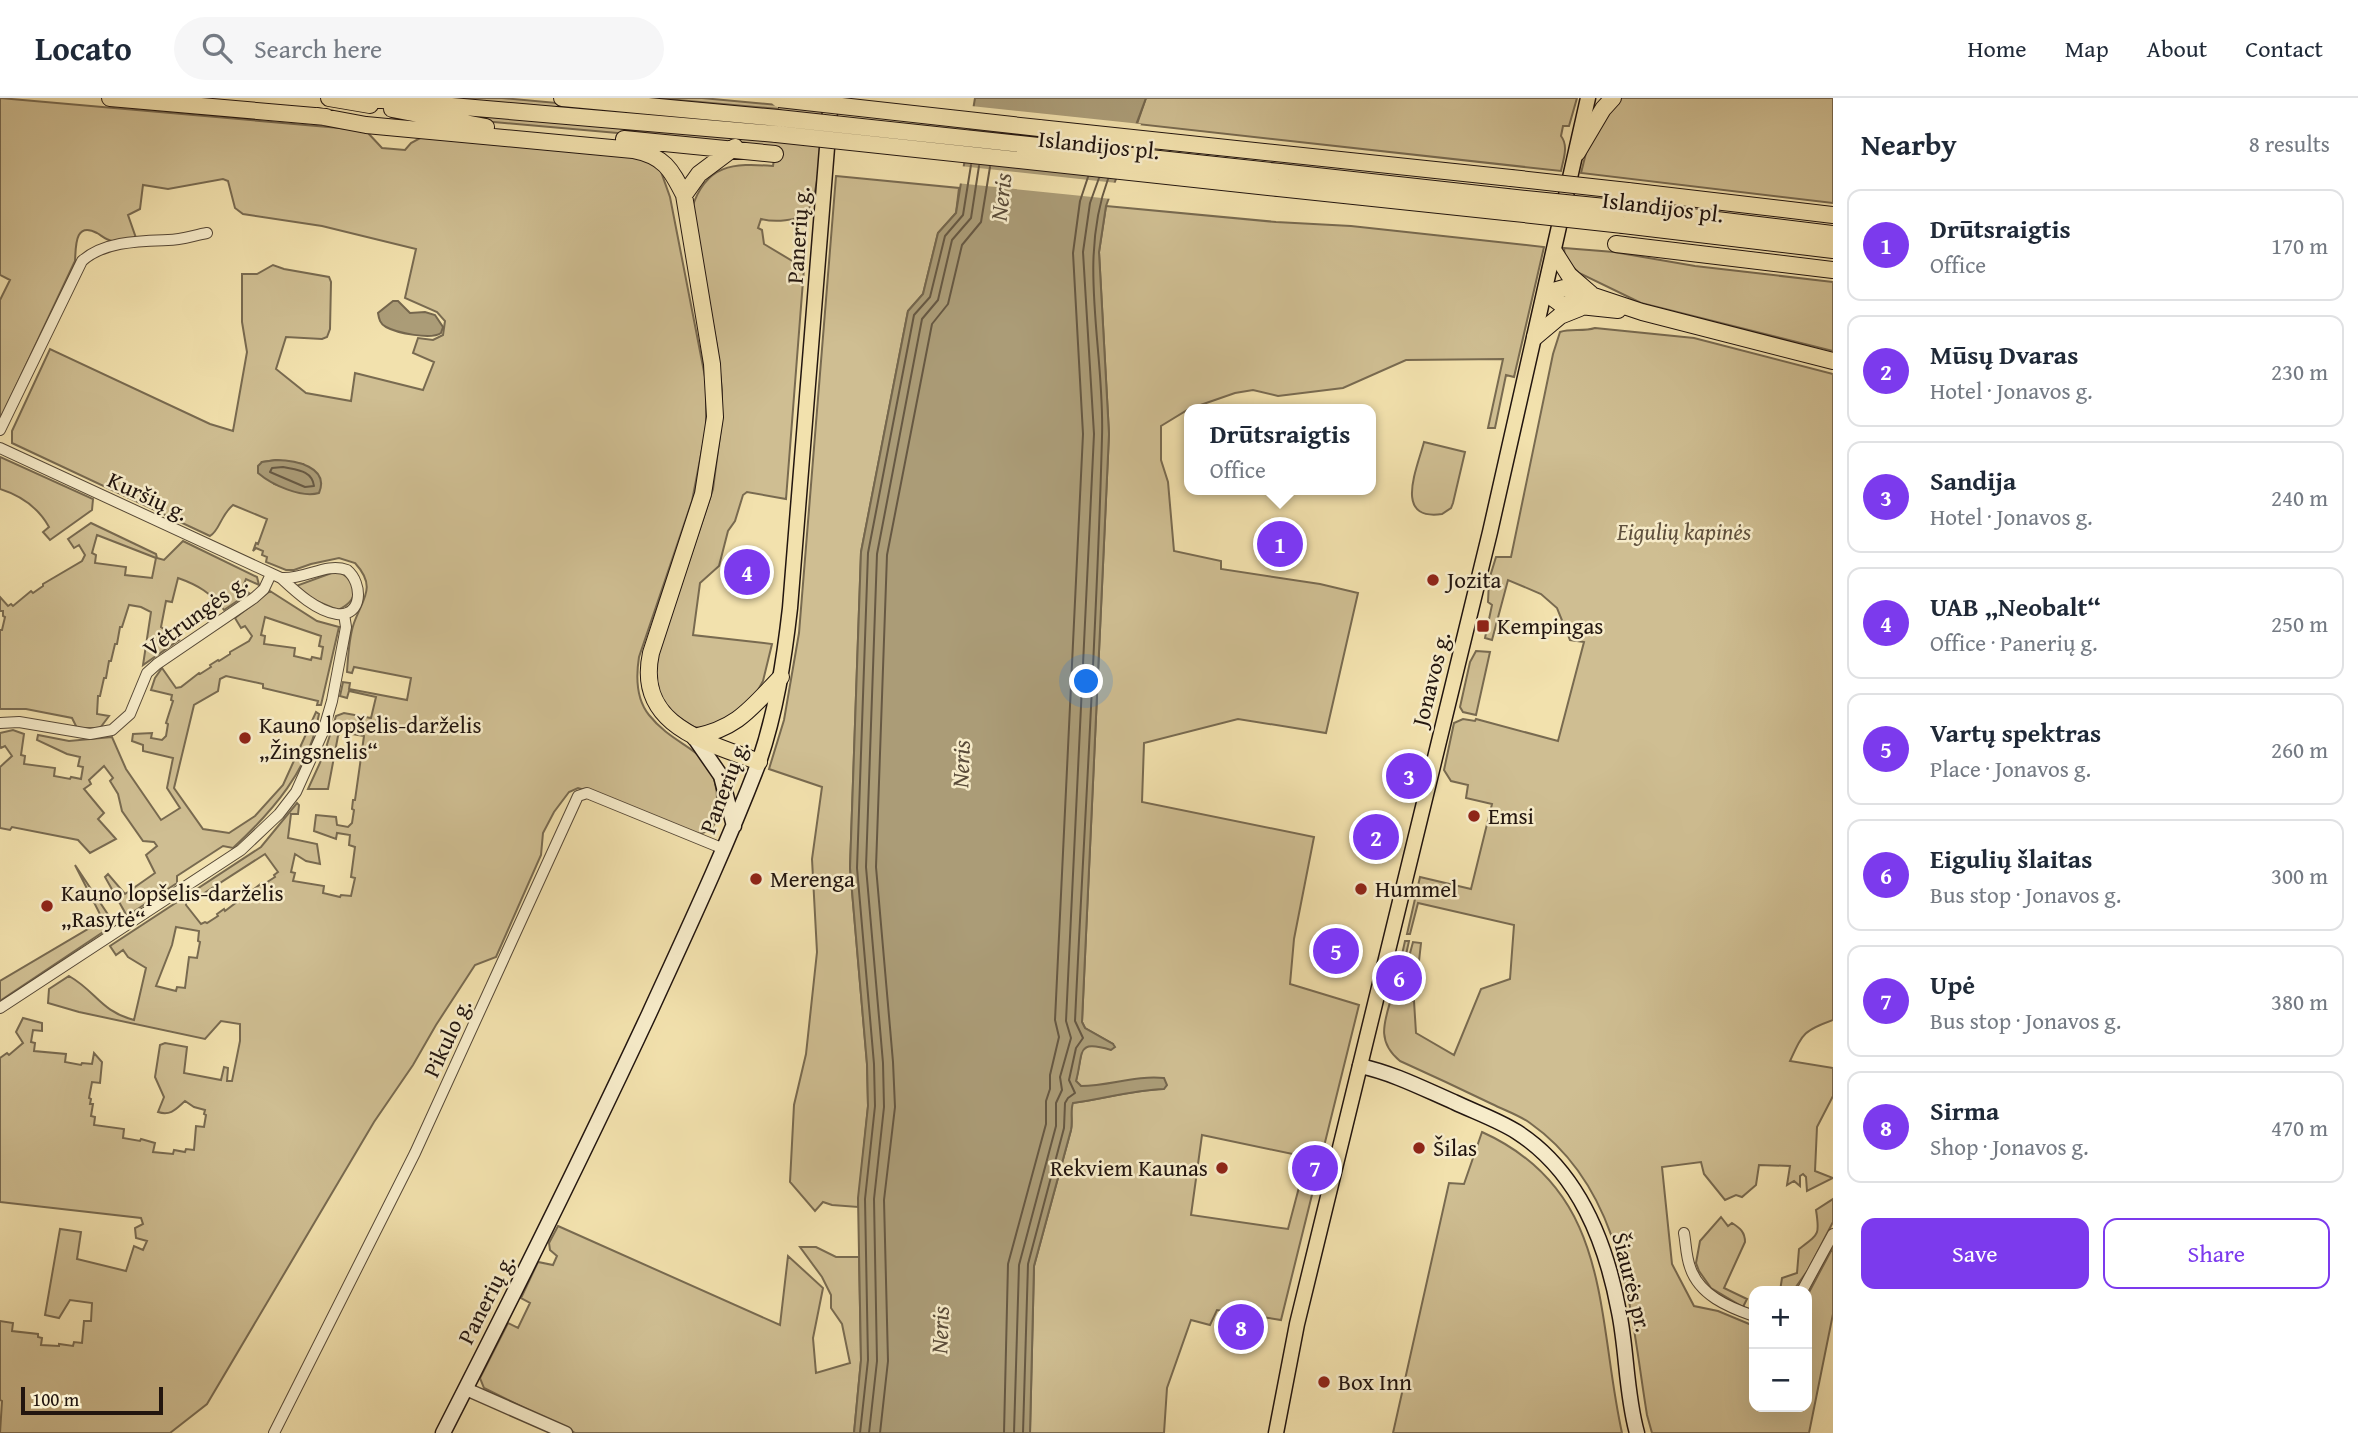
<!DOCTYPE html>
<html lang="en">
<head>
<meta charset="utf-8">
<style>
	:root { --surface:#fff; --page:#f6f6f7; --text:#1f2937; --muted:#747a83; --line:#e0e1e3; --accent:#7c3aed }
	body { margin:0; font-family:"Gentium Book Plus",serif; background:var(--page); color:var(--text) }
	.controls { position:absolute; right:21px; bottom:21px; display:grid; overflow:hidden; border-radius:14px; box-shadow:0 7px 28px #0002 }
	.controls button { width:63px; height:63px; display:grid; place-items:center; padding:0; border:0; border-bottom:2px solid var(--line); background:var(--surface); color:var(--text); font:35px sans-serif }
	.scale { position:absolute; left:21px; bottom:18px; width:142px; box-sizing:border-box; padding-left:7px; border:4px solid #22150f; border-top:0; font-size:19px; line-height:24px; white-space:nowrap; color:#22150f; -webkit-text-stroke:5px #f7ecca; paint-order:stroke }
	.you { position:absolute; left:1087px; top:584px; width:24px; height:24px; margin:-18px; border:5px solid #fff; border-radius:50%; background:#1a73e8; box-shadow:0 0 0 10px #1a73e833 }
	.badge { display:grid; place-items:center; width:46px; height:46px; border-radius:50%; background:var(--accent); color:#fff; font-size:23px; font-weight:700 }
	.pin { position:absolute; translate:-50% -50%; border:4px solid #fff; box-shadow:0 2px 7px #0006 }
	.popup { position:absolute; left:1184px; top:306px; width:192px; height:91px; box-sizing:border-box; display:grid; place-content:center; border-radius:14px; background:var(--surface); filter:drop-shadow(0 2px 5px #0005); font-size:23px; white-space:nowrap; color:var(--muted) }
	.popup b { font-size:26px; color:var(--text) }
	.popup::after { content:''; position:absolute; left:50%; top:100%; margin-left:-14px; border:14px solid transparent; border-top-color:var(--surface) }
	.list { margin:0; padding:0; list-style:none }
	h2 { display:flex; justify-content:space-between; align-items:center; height:91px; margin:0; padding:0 28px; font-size:30px }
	h2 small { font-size:23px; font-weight:400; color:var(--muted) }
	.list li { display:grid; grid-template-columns:46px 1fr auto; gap:21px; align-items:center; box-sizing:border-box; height:112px; margin:0 14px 14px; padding:0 14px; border:2px solid var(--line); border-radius:14px }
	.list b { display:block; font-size:26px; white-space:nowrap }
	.list p { margin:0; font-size:23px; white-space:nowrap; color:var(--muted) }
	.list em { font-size:23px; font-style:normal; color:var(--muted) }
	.actions { display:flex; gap:14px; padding:21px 28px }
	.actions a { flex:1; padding:16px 0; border:2px solid var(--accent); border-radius:14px; text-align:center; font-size:24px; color:var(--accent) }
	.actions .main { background:var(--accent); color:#fff }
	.icon { flex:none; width:38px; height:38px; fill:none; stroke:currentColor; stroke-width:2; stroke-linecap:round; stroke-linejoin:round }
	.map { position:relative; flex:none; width:1833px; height:1335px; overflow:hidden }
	header { display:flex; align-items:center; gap:42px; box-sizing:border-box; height:98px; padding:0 35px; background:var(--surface); border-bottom:2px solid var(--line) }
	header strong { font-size:33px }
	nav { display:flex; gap:38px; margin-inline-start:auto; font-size:24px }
	.search { width:490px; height:63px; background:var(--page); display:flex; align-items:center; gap:18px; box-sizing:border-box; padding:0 24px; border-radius:38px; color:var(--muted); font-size:26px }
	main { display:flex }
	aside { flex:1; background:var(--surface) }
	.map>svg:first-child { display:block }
	.green { fill:#cfbe92; stroke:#786a50; stroke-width:2; fill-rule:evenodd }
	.water { fill:#ab9c77; stroke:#74664d; stroke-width:2 }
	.pier { fill:#f2e1ad }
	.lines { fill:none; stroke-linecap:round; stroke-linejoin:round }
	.shore { stroke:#665843; stroke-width:2 }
	.minor-casing { stroke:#564836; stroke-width:12 }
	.tertiary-casing { stroke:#564836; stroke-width:15 }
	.secondary-casing { stroke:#22150f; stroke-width:17 }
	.primary-casing { stroke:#22150f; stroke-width:17 }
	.trunk-casing { stroke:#22150f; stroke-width:18 }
	.minor { stroke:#f7ecca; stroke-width:10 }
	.tertiary { stroke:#f7ecca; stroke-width:12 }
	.secondary { stroke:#f7ecca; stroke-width:14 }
	.primary { stroke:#f2e1ad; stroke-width:14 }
	.trunk { stroke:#f2e1ad; stroke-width:16 }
	.trunk-bridge-casing { stroke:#22150f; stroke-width:18; stroke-linecap:butt }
	.trunk-bridge { stroke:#f2e1ad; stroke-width:16 }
	.poi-dot { fill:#8f2418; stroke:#f7ecca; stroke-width:2.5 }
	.labels { text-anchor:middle; stroke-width:5; stroke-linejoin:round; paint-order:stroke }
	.street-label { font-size:23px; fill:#22150f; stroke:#f7ecca }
	.park-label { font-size:23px; font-style:italic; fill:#5f503d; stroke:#f7ecca }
	.poi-label { font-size:23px; fill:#22150f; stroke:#f7ecca; text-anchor:start }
	.water-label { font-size:24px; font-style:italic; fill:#594b39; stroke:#f7ecca }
</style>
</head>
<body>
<header>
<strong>Locato</strong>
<div class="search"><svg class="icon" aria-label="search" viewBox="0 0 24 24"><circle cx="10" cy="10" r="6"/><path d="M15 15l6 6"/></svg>Search here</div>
<nav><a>Home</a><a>Map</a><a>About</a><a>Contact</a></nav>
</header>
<main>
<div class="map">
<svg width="1833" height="1335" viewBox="0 0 1833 1335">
	<rect width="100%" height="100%" fill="#f2e1ad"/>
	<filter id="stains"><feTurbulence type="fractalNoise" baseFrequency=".00286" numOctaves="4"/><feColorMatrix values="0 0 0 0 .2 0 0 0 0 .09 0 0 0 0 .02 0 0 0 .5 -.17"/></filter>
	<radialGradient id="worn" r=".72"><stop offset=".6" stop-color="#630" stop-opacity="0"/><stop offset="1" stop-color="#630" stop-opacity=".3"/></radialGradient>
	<path class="green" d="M0 0 351 31 368 35 382 50 405 52 411 45 422 39 639 59 660 71 670 99 706 284V331L692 403 639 559C636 578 636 601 649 617 680 656 721 648 717 713 717 727 712 733 699 736L592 694 578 690 569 694 554 714 543 735 541 757 496 859 475 867 436 927 413 967 374 1024 207 1306 170 1335H0L2 1303 0 1302V1223L13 1225 12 1233 38 1236V1239L42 1240 41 1247 59 1248V1246L73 1248 74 1244 82 1245 84 1223H91L92 1205 70 1202 59 1220 45 1217 60 1131 81 1134 77 1161 126 1173 134 1148 143 1152 147 1143 136 1140 135 1130 143 1126 141 1120 0 1104V960L7 955 9 957 23 945 16 934 23 920 42 925V933L33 932 31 944 35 945 34 953 66 956 65 964 81 967 82 965 92 966 94 955 102 964 100 985 92 984 89 1000 91 1001 90 1006H93L91 1018 95 1019 94 1027 124 1031 123 1040 140 1043 141 1041 155 1045 153 1054 173 1056 174 1052 185 1054 186 1051 194 1052 196 1028 204 1029 206 1017 204 1016 205 1012 194 1009 185 1003C176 1011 171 1018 158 1014L164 999 155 979 160 947 165 945 187 949 184 975 221 982 224 969 228 970 227 983H232L240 943V926L221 923 205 941 79 914 48 905 49 891 69 878C97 894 100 913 134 922L146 870 128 859 123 852 116 857 110 848 261 749 297 705 299 707 298 716H291L288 740 317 746 320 766 306 763 295 756 291 774 295 775 293 783 324 788 323 795 340 799 341 797 351 798 355 780 351 779 355 749 349 747 350 737 337 735 336 741 314 733 316 717 336 719 337 727 348 729 352 725 354 712 352 711 353 702H355L364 638 351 636V629L342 632 338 638 328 691H308L324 656 336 618 344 615 371 620 376 599 349 593 347 600 340 598 343 584 350 585 349 591 407 602 411 580 354 569 352 575 347 574C348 558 349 539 354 525 363 500 377 489 355 465L339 460 311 466 294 472H286L266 464 267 459 262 457 263 453 256 450 253 453 256 445 258 446 267 421 233 407C220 418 220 432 210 438L12 345V333L50 251 210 326 233 333 247 254 242 224V176H257L273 167 284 171 329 179 331 184 330 231 327 239 322 241 286 239 276 271 306 295 351 303 355 275 423 292 434 264 413 255 418 240 433 242 443 237 445 223 437 214 405 200 416 151 322 128 243 116 235 110 228 83 223 81 168 91 143 87 140 111 128 117 136 140C128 141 120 144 112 143 106 142 102 138 97 135 74 123 76 150 75 163L0 322V202L10 182 0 177ZM276 362 303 366 291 391 274 386 262 364ZM265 756 278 774 274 777 275 779 264 786 262 785 225 813 224 811 217 816 218 818 207 825 205 824 201 826 186 807 187 797 195 801ZM176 829 199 833 198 843 200 844 197 860 189 859 185 890 177 889 176 893 156 888 172 847Z
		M450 0H502L742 22 778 20V11L655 0H702L778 7 824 0C822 25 821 96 807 113 799 124 773 124 761 121L758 130 762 132 764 146 804 170 786 401 747 394 743 397 735 423 728 433 719 468 700 485 693 537 772 546 763 583 753 601 736 618 707 631 694 629 671 614 660 599 654 568 713 391 722 322V292L717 249 692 110C706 66 733 65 773 68L776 49 483 23 481 20 484 18 775 43Z
		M1146 0H1577L1569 28H1563L1561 38C1569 48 1563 62 1561 73L1137 26Z
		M1621 0H1833V105L1581 75 1589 43Z
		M836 78 959 90 956 115 938 135 923 196 908 213 861 454 850 770 867 966 868 1008 858 1109 832 1107 823 1104 815 1113 790 1084 794 1007 806 956 817 854 812 761 822 689 769 671 784 622 799 535Z
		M1106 108 1276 124 1351 128 1544 149 1514 279 1506 277 1495 330H1488L1503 261 1406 262 1343 290 1278 298 1253 292 1235 295 1189 311 1161 328V362L1168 384 1174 453 1221 463V471L1320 486 1358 495 1326 635 1238 621 1144 645 1142 704 1314 739 1294 841 1290 886 1359 907 1281 1222 1217 1212 1210 1227 1191 1222 1167 1290 1164 1335H1030L1034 1168 1071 1032C1073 1023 1070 1014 1072 1005 1103 1001 1133 992 1163 991L1138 981 1102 988H1081L1076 983 1082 952 1092 946 1111 951 1113 946 1085 930 1082 924 1109 336 1099 154ZM1202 1037 1307 1059 1288 1131 1191 1117Z
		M1564 150 1614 154 1695 168 1833 184V253L1641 205 1579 175 1565 161Z
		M1595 230 1694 240 1833 276V922C1803 933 1803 935 1790 963L1833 970V998L1817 1029 1815 1073 1833 1080 1807 1093 1806 1079 1803 1076 1800 1078V1088L1794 1083 1787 1087 1790 1068 1759 1067 1756 1087 1742 1099 1736 1097 1725 1102 1704 1076 1701 1064 1662 1069 1672 1166 1694 1208 1718 1213 1754 1228V1309H1807V1198L1833 1149V1216L1809 1335H1652L1647 1317C1630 1213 1625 1092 1530 1025 1519 1017 1504 1012 1492 1006 1461 991 1431 977 1400 963 1373 941 1387 919 1394 890L1399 889 1405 862 1401 861 1405 843H1409L1405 861 1409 859 1413 844 1421 845 1415 899 1398 897 1396 901 1414 903 1416 935 1454 957 1481 891 1510 881 1514 827 1418 805 1410 836H1407L1420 779 1471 791 1492 706 1466 700 1468 687 1451 683 1444 672 1454 625 1463 621 1475 623 1476 621 1558 643 1584 544 1570 542 1557 510 1541 496 1508 482 1492 542 1485 540 1492 507 1488 504 1489 482 1496 459H1511L1553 256 1560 234C1571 230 1583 234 1595 230Z
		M1424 344 1465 354 1453 405 1451 410 1442 416C1393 423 1417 371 1424 344Z
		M0 359 93 401 92 412 50 442 43 434 49 429C38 409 22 398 0 391Z
		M91 425 156 456 157 460 164 462 183 443 257 479 259 487 246 481 242 491 249 495 224 512C211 495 198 487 178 480L172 504 166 503 161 529 179 542 143 567 151 514 141 509 129 507 122 529H120L117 546H115L111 563H109L106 580H104L100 598H98L97 616 109 618 100 630H77L72 620 26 611H0V532H2L5 519 3 518V513H0V499L8 508 11 506 13 508 31 493 33 495 43 488V486L82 463 85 457 79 447 74 450 68 441ZM97 437 156 460 152 480 125 477 126 469 95 465 96 457 92 455Z
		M337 473C359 483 360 502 338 512L314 502 296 488Z
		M270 493 317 523 339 529 321 607H317L318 603 263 590V586L226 578 220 581 218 593 194 607 174 690 203 731 229 735 255 718 283 687 316 614 319 616C310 671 272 714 233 750L223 748 177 778V785L127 818 105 779 108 776 125 796 155 775 146 757 157 748 154 744 143 743 122 713 118 696 110 683 113 680 104 668 89 682 91 686 84 691 104 715 98 721 116 741 90 755 78 742 12 729 10 732 0 730V669L12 658 5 648 1 650 0 648V635L13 632 24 636 21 657 25 658 24 666 55 670 54 678 70 681 71 679 81 681 83 669 78 668 80 659 67 656 37 642 38 637 69 643 112 639 126 671 161 722 180 710 167 690 173 660 143 653V647L132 643 133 636 152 635 151 640 162 642 166 638 168 626 166 625 173 603 171 602 172 597 151 592 155 580 162 570 176 590 181 589 199 575 200 576 211 569 210 567 218 562 219 563 230 556V554L249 543 252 538 245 528 241 530 235 520ZM265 519 321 538 319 548 323 549 321 561 312 559 311 562 294 558 295 550 264 546 265 538 261 537Z
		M1476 553 1490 554 1476 617 1463 614 1460 609 1470 564Z
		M75 767 113 824 112 828 0 903V883L103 822Z
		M1482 1034C1613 1093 1596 1218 1622 1335H1393L1449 1085 1464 1086Z
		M1833 1101V1124L1808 1172 1793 1193H1780L1782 1180 1797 1175 1799 1151C1819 1136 1820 1137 1816 1112Z
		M1721 1119 1728 1128 1732 1125C1740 1130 1745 1134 1745 1144L1724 1190 1747 1201 1743 1209 1711 1190 1699 1173 1696 1165 1700 1143Z
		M558 1128 780 1227 788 1158 823 1190 813 1240 816 1275 850 1265 842 1226 831 1210V1197L822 1179 800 1149H816L836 1159H859L861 1262 854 1335H575L484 1290 480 1280 508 1225 518 1230 530 1205 521 1200 538 1164 553 1167 557 1158 550 1152 549 1145Z"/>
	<path class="water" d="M975 0H1146L1106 108 1099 154 1109 336 1082 924 1085 930 1113 946 1115 949 1111 952C1075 941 1084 954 1076 983L1081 988C1109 988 1136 977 1164 980L1167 987 1164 991C1133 992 1103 1001 1073 1005 1070 1013 1073 1023 1071 1032L1034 1168 1030 1335H854L861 1262 858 1100 868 1008 867 966 850 770 861 454 908 213 923 196 938 135 956 115Z
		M393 203H398L410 215 425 214 435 217 443 229 441 235C431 242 397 235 386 229 380 226 379 221 378 215Z
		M276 362C295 362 330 369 319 395 301 400 272 387 258 375V368L262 364Z"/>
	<path class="pier" d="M971 8 1141 26 1133 46 967 28Z
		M960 68 1107 84 1118 85 1112 101 956 85Z"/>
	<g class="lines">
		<path class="shore" d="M283 369C296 372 312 372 314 388L305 389 270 374 272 370Z
			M860 1335 868 1262 865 1101 875 1008 874 966 857 770 868 455 914 217 930 199 945 138 963 117 971 67
			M869 1335 877 1263 874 1101 884 1009 883 965 866 769 877 456 922 221 938 202 952 142 971 120 979 68
			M880 1335 888 1263 884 1102 895 1009 893 964 876 769 887 457 932 226 948 206 962 147 981 124 990 69
			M1004 1335 1008 1166 1046 1026V1003L1050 991V977L1059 939 1055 922 1083 336 1073 155 1080 103 1088 79
			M1014 1335 1019 1167 1056 1028V1005L1062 992 1060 979 1071 940 1066 923 1094 336 1083 154 1090 105 1099 80
			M1023 1335 1028 1166 1064 1030 1065 1005 1068 1000 1075 995 1069 982 1076 950 1083 940 1075 923C1084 729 1097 534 1102 339 1105 253 1077 164 1108 81"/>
		<defs>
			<path id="minor" d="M0 332 82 163C104 143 140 143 168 142 181 142 195 137 207 135
				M0 350 281 480C305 482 326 464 347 472 363 485 363 519 337 516 316 513 295 493 281 480
				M0 625 19 624 90 636 112 632 130 616 147 575 157 566 254 500 264 491 271 476
				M0 910 241 752 279 716 296 694 323 634 332 603 346 529 344 516
				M1684 1135C1686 1146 1686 1158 1690 1169 1699 1197 1728 1209 1754 1218
				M1802 1193 1833 1136
				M274 1335 415 1055 578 698 587 695 724 751"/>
			<path id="tertiary" d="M466 1291 566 1335"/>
			<path id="secondary" d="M694 639 721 678 734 728
				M1360 968C1393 975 1424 991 1454 1004 1475 1014 1498 1022 1517 1034 1579 1074 1606 1144 1619 1214 1627 1253 1626 1296 1637 1335
				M443 1335C514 1196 583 1057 649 916 687 833 726 750 759 664"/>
			<path id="primary" d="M759 664C776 614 784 563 790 510L831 0
				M1276 1335 1297 1226 1490 434 1588 0"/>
			<path id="trunk" d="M110 0 326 19
				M329 0 370 7
				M359 0 776 36
				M562 0 778 20
				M392 11 486 29
				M318 18 366 27 633 52C664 58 671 71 684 97L712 266 715 319 703 396 651 555C635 628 707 644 759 664
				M1039 30 1511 80
				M624 41 775 56
				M1577 55 1603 11 1613 0
				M1280 74 1507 99
				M1278 90 1505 114
				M1628 93 1833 117
				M684 97 699 76 735 49
				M1625 111 1833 136
				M1623 127 1833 152
				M1616 146 1833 172
				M1555 155 1569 177 1591 196
				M1546 195 1564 190 1582 194 1642 214 1833 263
				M1546 195 1561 206 1618 212
				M1535 239 1560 218 1580 210
				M694 639C738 630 751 610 781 579"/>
		</defs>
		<use href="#minor" class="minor-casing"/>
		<use href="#tertiary" class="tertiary-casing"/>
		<use href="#secondary" class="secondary-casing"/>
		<use href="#primary" class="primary-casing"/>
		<use href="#trunk" class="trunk-casing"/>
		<use href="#minor" class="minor"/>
		<use href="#tertiary" class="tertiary"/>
		<use href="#secondary" class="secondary"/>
		<use href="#primary" class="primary"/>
		<use href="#trunk" class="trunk"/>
		<defs>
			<path id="trunk-bridge" d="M779 1 1039 30
				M778 20 1280 74
				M776 36 1278 90
				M1511 80 1628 93
				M1507 99 1625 111
				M1505 114 1623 127"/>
		</defs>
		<use href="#trunk-bridge" class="trunk-bridge-casing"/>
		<use href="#trunk-bridge" class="trunk-bridge"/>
	</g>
	<g class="poi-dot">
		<circle cx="1433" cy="482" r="7"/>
		<rect x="1476" y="521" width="14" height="14" rx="3.5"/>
		<circle cx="245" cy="640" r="7"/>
		<circle cx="1474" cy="718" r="7"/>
		<circle cx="756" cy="781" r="7"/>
		<circle cx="1361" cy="791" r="7"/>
		<circle cx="47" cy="808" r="7"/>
		<circle cx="1419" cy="1050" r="7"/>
		<circle cx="1222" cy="1070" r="7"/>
		<circle cx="1324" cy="1284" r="7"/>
	</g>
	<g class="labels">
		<g class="street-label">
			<text transform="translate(1099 47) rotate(6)" y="8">Islandijos pl.</text>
			<text transform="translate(1663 109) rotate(7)" y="8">Islandijos pl.</text>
			<text transform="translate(798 137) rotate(-86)" y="8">Panerių g.</text>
			<text transform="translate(148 398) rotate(25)" y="8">Kuršių g.</text>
			<text transform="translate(195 517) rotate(-36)" y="8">Vėtrungės g.</text>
			<text transform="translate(1431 581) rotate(-76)" y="8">Jonavos g.</text>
			<text transform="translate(724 689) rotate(-69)" y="8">Panerių g.</text>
			<text transform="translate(447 940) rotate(-65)" y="8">Pikulo g.</text>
			<text transform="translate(1632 1184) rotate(76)" y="8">Šiaurės pr.</text>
			<text transform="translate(486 1201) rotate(-63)" y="8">Panerių g.</text>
		</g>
		<g class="park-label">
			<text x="1684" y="442">Eigulių kapinės</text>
		</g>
		<g class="poi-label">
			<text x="1447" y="490">Jozita</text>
			<text x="1497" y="536">Kempingas</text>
			<text x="259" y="635">Kauno lopšelis-darželis<tspan x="259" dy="26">„Žingsnelis“</tspan></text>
			<text x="1488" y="726">Emsi</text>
			<text x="770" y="789">Merenga</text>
			<text x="1375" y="799">Hummel</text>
			<text x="61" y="803">Kauno lopšelis-darželis<tspan x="61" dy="26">„Rasytė“</tspan></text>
			<text x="1433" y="1058">Šilas</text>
			<text x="1208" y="1078" text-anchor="end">Rekviem Kaunas</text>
			<text x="1338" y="1292">Box Inn</text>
		</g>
		<g class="water-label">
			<text transform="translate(1001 99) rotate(-84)" y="8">Neris</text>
			<text transform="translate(961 666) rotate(-88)" y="8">Neris</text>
			<text transform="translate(940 1232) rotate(-88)" y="8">Neris</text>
		</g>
	</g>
	<rect width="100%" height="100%" filter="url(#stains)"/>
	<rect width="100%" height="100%" fill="url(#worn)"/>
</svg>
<div class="controls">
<button>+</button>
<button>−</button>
</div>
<div class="scale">100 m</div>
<div class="you"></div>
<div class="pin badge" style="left:1280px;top:446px">1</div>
<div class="popup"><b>Drūtsraigtis</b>Office</div>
<div class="pin badge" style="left:1376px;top:739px">2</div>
<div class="pin badge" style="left:1409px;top:678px">3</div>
<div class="pin badge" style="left:747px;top:474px">4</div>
<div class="pin badge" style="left:1336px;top:853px">5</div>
<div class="pin badge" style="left:1399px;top:880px">6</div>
<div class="pin badge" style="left:1315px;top:1070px">7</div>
<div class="pin badge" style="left:1241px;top:1229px">8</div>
</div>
<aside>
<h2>Nearby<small>8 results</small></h2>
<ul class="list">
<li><span class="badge">1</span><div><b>Drūtsraigtis</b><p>Office</p></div><em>170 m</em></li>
<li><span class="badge">2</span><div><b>Mūsų Dvaras</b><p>Hotel · Jonavos g.</p></div><em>230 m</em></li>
<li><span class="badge">3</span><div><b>Sandija</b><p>Hotel · Jonavos g.</p></div><em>240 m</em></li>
<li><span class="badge">4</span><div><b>UAB „Neobalt“</b><p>Office · Panerių g.</p></div><em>250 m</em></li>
<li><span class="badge">5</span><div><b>Vartų spektras</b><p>Place · Jonavos g.</p></div><em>260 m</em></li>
<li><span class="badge">6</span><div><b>Eigulių šlaitas</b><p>Bus stop · Jonavos g.</p></div><em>300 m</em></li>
<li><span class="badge">7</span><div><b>Upė</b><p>Bus stop · Jonavos g.</p></div><em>380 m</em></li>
<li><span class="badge">8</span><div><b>Sirma</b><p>Shop · Jonavos g.</p></div><em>470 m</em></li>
</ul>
<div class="actions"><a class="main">Save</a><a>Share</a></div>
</aside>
</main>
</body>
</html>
